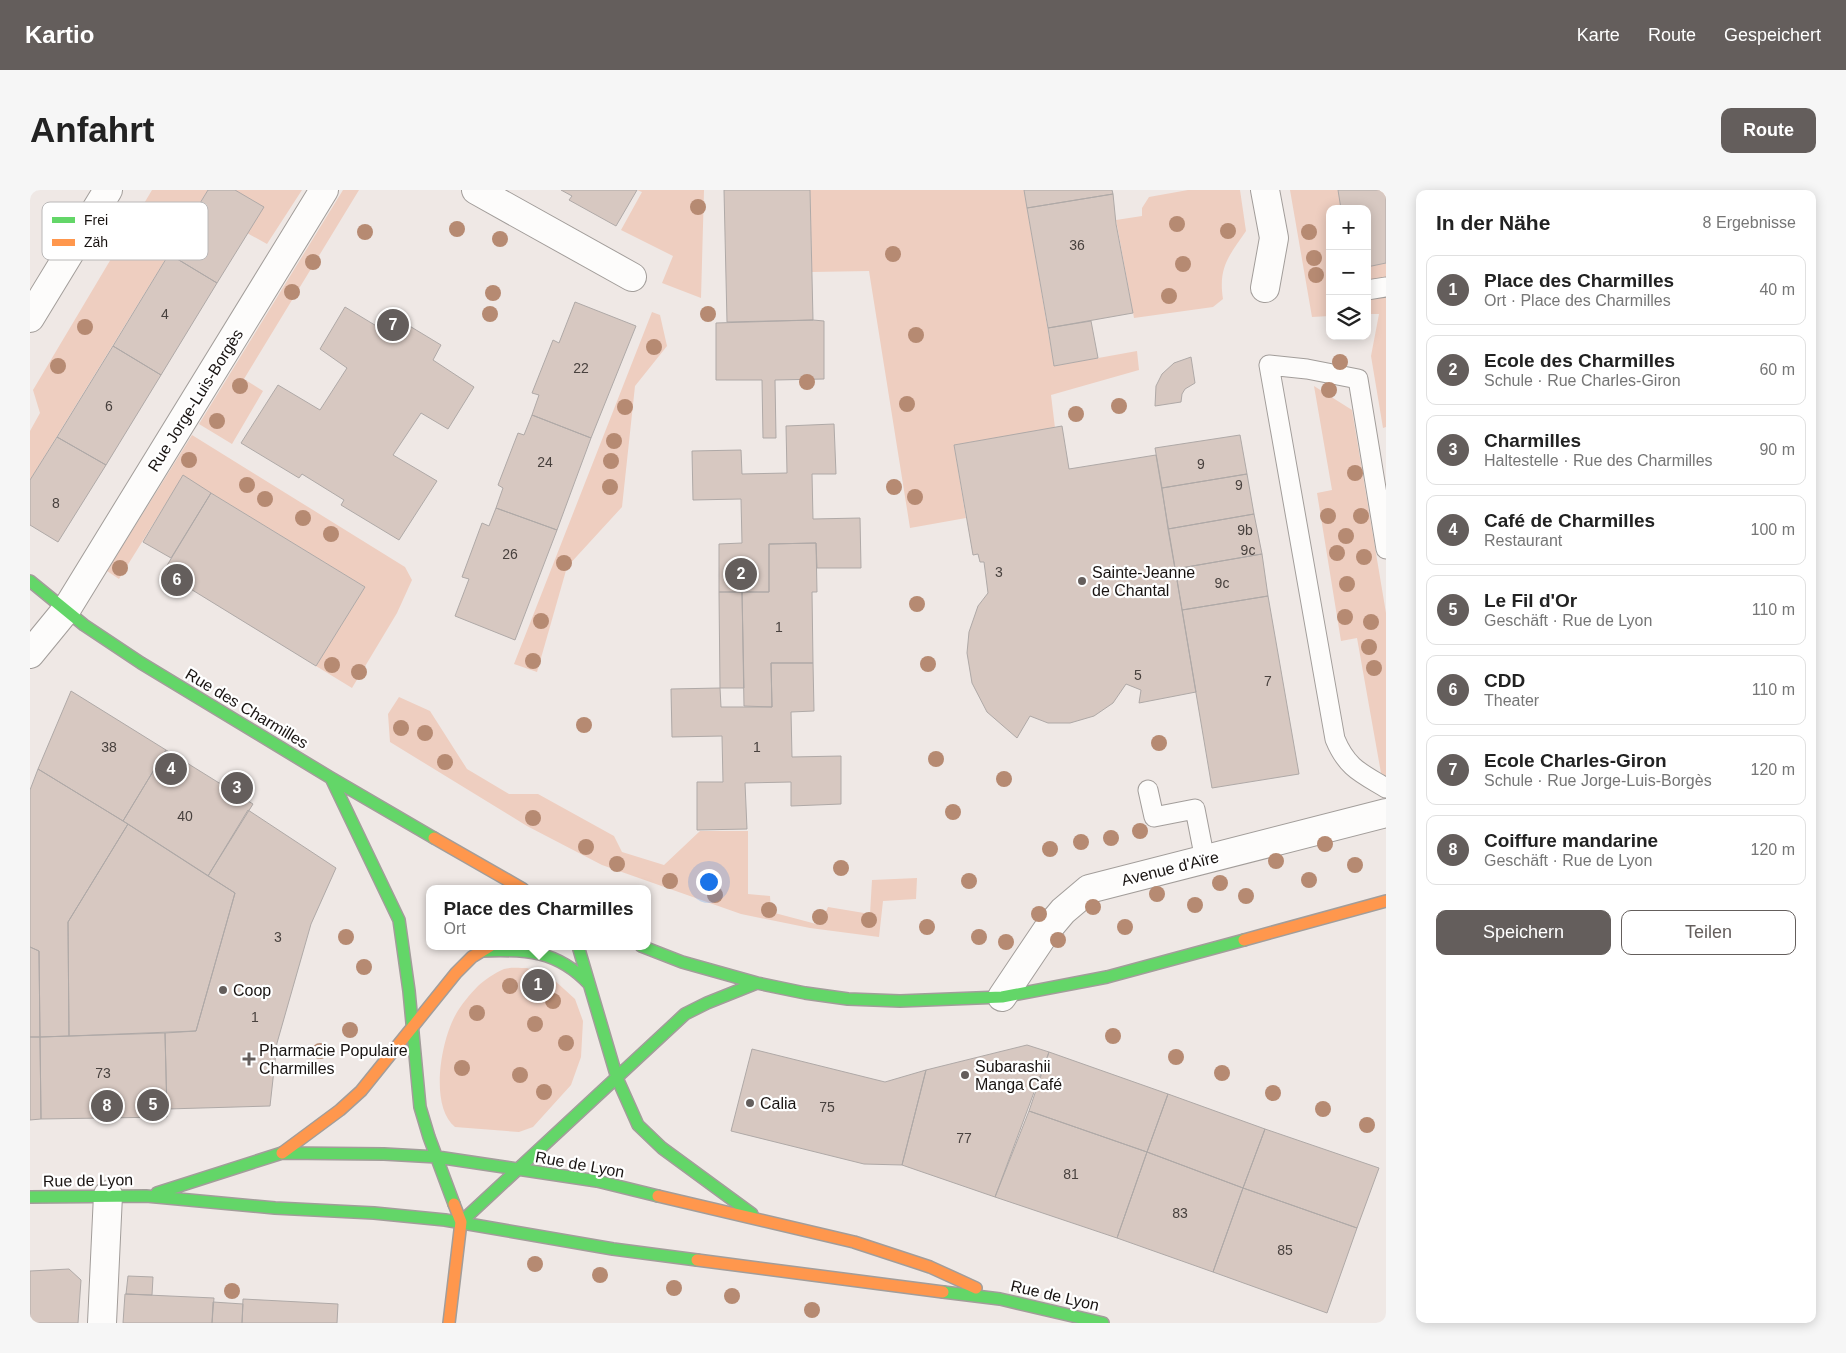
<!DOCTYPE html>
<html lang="de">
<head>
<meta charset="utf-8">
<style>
	:root { --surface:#fff; --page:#f6f6f6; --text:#222; --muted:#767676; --line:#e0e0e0; --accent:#645e5c }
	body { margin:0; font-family:Helvetica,sans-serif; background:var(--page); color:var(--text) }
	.controls { position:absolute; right:15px; top:15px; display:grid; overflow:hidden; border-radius:10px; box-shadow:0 2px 12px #0003 }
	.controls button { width:45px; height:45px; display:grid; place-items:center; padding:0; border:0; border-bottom:1px solid var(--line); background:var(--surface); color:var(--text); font:25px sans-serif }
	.you { position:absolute; left:678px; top:691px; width:18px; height:18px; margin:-12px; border:4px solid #fff; border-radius:50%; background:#1a73e8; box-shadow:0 0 0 8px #1a73e833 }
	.badge { display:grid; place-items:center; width:32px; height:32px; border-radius:50%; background:var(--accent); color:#fff; font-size:16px; font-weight:700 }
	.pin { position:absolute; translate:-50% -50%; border:2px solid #fff; box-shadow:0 1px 5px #0006 }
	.popup { position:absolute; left:396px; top:695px; width:225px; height:65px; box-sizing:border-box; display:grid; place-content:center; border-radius:10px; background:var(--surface); filter:drop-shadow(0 1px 4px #0005); font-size:16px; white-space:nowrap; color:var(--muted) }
	.popup b { font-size:19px; color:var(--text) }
	.popup::after { content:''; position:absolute; left:50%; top:100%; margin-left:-10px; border:10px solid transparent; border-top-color:var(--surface) }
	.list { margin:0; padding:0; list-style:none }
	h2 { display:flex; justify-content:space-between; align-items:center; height:65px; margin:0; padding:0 20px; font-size:21px }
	h2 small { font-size:16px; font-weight:400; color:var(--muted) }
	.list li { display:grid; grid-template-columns:32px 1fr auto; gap:15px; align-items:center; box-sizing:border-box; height:70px; margin:0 10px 10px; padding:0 10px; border:1px solid var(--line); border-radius:10px }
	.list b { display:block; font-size:19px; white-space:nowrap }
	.list p { margin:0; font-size:16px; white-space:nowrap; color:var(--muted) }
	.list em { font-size:16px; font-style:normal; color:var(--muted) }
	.actions { display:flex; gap:10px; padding:15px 20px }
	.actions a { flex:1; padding:11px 0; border:1px solid var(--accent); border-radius:10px; text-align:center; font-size:18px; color:var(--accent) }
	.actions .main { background:var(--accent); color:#fff }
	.icon { flex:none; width:28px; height:28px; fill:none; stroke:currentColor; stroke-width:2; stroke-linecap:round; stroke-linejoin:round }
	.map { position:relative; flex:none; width:1356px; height:1133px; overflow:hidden; border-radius:10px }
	header { display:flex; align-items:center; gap:30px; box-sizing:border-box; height:70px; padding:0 25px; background:var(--accent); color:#fff }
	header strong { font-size:24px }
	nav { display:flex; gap:28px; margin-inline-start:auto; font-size:18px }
	.intro { display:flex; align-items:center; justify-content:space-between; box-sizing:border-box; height:120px; padding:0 30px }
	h1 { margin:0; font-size:35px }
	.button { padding:12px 22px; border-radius:10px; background:var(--accent); color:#fff; font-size:18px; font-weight:700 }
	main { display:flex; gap:30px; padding:0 30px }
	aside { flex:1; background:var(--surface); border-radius:10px; box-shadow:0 2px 12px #0003 }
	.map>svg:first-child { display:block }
	.green { fill:#eecec0 }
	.building { fill:#d7c8c1; stroke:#afa9a7 }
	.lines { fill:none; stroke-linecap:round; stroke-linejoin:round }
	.lane-casing { stroke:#a29d9a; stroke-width:21 }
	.street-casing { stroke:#a29d9a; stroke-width:30 }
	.fast-casing { stroke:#a29d9a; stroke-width:14 }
	.slow-casing { stroke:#a29d9a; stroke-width:14 }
	.lane { stroke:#fdfcfb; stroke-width:19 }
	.street { stroke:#fdfcfb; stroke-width:28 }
	.fast { stroke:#63d668; stroke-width:11 }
	.slow { stroke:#ff974d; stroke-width:11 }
	.tree { fill:#b68a72 }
	.poi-dot { fill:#645e5c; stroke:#fff; stroke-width:2 }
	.labels { text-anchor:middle; stroke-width:4.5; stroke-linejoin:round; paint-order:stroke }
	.number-label { font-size:14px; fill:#48413e }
	.street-label { font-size:16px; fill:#191412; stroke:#fff }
	.poi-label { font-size:16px; fill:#191412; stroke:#fff; text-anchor:start }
	.key { fill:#fff; stroke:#bab8b8; stroke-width:1 }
	.key-label { font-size:14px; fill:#191412 }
</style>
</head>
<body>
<header>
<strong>Kartio</strong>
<nav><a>Karte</a><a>Route</a><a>Gespeichert</a></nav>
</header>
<div class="intro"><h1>Anfahrt</h1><a class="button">Route</a></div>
<main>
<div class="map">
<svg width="1356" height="1133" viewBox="0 0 1356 1133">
	<rect width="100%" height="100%" fill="#efe8e5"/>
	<path class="green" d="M122 0H178L0 290V241L10 223 3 200Z
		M205 0H272L237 54 217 43Z
		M313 0H329L214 189 233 201 202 254 169 234Z
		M607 0H674L671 108 632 93 643 66 591 40 612 2Z
		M780 0H994L1024 176 1107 161 1109 180 1021 205 1025 238 924 255 936 328 880 338 839 81 782 82Z
		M1158 0H1210L1216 41C1199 66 1188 77 1193 109L1183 117 1104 128 1086 30 1112 26V18L1119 7Z
		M1260 0H1356V237L1353 238 1341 166 1349 124H1337V19H1300V126L1282 127Z
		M622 122 630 125 637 156 605 196 592 317 537 377 507 482 484 474Z
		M1284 196 1322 220 1356 423V586L1351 583 1327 448 1311 451 1287 303 1302 300Z
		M162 245 375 377 382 390 367 423 322 498 286 476 335 397 153 286 89 389 77 381Z
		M369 507 400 521 437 579 479 604H508L584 646 592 662 634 675 670 641H718V704L740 706 741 722 790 735 798 717 840 724 842 690 887 688 886 709 853 711 849 747 780 738 711 724 572 675 497 636 360 552 358 524Z
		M497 778 523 789 545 809 553 831 551 867 541 895 503 937 489 942 425 937C399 916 411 850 426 824 431 815 440 804 448 796 453 791 466 782 474 779 480 777 490 778 497 778Z"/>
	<path class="building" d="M178 0H205L234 17 187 93 139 64Z
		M531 0H607L586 36 539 10 542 6Z
		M694 0H780L783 130 697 132Z
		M994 0H1082L1083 4 997 18Z
		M1308 0H1356V73L1337 77V19H1311Z
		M1083 4 1086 34 1103 123 1018 138 997 18Z
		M139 64 187 93 131 185 83 156Z
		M545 112 606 136 561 248 502 225 509 205 502 203 523 150 529 153Z
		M315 117 358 143 368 129 411 155 403 170 444 197 418 239 391 223 363 265 407 291 369 350 311 315 314 310 272 284 269 288 211 253 248 195 290 220 317 178 290 159Z
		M783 130 794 131V189L745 190 746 248H733L732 190H686V133Z
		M1061 131 1068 168 1024 176 1018 138Z
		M83 156 131 185 76 275 27 247Z
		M1161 167 1165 193 1155 199 1152 204 1151 212 1125 216 1126 196 1132 184 1144 173Z
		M502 225 561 248 527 340 466 318 473 298 468 295 488 243 494 245Z
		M804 234 806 284H782L783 329 830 328 831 378H787L786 353 739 354V402H689V354L712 353 711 309 663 310 662 261 711 260 712 284 757 283 756 236Z
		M1032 236 1039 279 1126 265 1166 502 1109 513 1111 500 1096 494 1083 513 1064 526 1040 533H1018L1000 526 987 548 957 522 942 493 937 463 939 442 948 416 958 403 954 372H950L948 364 943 365 924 255Z
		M1210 245 1217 284 1132 298 1125 258Z
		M27 247 76 275 28 352 0 335V290Z
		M1217 284 1224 324 1138 339 1132 298Z
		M153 285 181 303 141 368 113 352Z
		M181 303 335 397 286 476 133 382Z
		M466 318 527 340 485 450 425 426 439 389 432 387 452 333 459 336Z
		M1224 324 1232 364 1145 379 1138 339Z
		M786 353 787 402H782L783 473H741L742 517 714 516 712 402H739V354Z
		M1232 364 1238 406 1152 420 1145 379Z
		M689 402H712L714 498H690Z
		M1238 406 1269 584 1182 598 1152 420Z
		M741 473H783L784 521 761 522 762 567 811 566V614L761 616V592L715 593 717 639 667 640V592H693L692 546 642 547 641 499 690 498 691 517H742Z
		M41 501 136 560 93 631 8 579Z
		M136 560 223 614 178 686 93 631Z
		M8 579 98 634 38 732 39 846 10 847 9 761 0 757V600Z
		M218 620 306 678 281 734 247 853 240 916 137 919 135 843 166 841 205 703 178 686Z
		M98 634 205 703 166 841 39 846 38 732Z
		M0 757 9 761 10 847H0Z
		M135 843 137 927 11 929 10 847Z
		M0 847H10L11 929 0 930Z
		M997 855 1019 862 965 1007 872 975 896 880Z
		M722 859 855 892 896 880 872 975 834 974 701 941Z
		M1019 862 1138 904 1117 962 999 921Z
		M1138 904 1235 939 1213 998 1117 962Z
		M999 921 1117 962 1087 1048 965 1007Z
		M1235 939 1349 978 1327 1038 1213 998Z
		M1117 962 1213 998 1183 1082 1087 1048Z
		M1213 998 1327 1038 1297 1123 1183 1082Z
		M39 1079 51 1090 48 1133H0V1081Z
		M98 1086 123 1087 122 1105 96 1104Z
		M95 1104 184 1108 182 1133H93Z
		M213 1109 308 1114 307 1133H212Z
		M183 1112 213 1114 212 1133H182Z"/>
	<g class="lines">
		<defs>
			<path id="lane" d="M1337 100 1356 97
				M1356 359 1328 189 1277 179 1239 175 1305 549C1317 578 1331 583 1356 598
				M1118 600 1124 627 1165 619 1175 670"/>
			<path id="street" d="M446 0 602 87
				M1235 98 1244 48 1235 0
				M0 128 78 0
				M0 464 36 420 294 0
				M972 807 1017 740 1033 721 1059 699 1356 623
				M72 1133 78 1005"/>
			<path id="fast" d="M0 391 54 435 111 473 301 588 404 648
				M301 588 369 730 379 801 390 917 399 947 424 1014
				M548 756 587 888 608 935 632 958 722 1024
				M611 756 652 772 727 793 775 803 818 809 870 811 972 807 1077 787 1214 750
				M451 761C495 759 527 760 559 794
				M127 1003 252 963 354 964 407 967 567 991 628 1006
				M0 1007 116 1006 245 1018 344 1023 415 1030 583 1059 667 1070
				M431 1032 655 824 677 813 727 793
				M913 1102 970 1109 1073 1133"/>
			<path id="slow" d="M404 648 493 699
				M1214 750 1356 711
				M252 963 310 920 331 901 426 783 442 767 460 756
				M628 1006 824 1052 900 1077 946 1098
				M667 1070 913 1102
				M419 1133 431 1032 424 1014"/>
		</defs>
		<use href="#lane" class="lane-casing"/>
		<use href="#street" class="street-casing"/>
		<use href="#fast" class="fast-casing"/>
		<use href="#slow" class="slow-casing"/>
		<use href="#lane" class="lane"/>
		<use href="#street" class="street"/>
		<use href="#fast" class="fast"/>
		<use href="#slow" class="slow"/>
	</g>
	<g class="tree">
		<circle cx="668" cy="17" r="8"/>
		<circle cx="1147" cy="34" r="8"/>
		<circle cx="427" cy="39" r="8"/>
		<circle cx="1198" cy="41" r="8"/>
		<circle cx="335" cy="42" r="8"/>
		<circle cx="1279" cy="42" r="8"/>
		<circle cx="470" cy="49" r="8"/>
		<circle cx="863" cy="64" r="8"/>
		<circle cx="1284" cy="68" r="8"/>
		<circle cx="283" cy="72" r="8"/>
		<circle cx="1153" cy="74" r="8"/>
		<circle cx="1286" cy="85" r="8"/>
		<circle cx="262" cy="102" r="8"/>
		<circle cx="463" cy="103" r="8"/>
		<circle cx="1139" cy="106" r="8"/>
		<circle cx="460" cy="124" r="8"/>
		<circle cx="678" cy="124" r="8"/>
		<circle cx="55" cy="137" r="8"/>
		<circle cx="886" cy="145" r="8"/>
		<circle cx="624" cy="157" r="8"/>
		<circle cx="1310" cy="172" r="8"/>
		<circle cx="28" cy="176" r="8"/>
		<circle cx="777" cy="192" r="8"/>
		<circle cx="210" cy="196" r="8"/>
		<circle cx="1299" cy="200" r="8"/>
		<circle cx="877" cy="214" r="8"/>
		<circle cx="1089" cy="216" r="8"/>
		<circle cx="595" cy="217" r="8"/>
		<circle cx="1046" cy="224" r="8"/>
		<circle cx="187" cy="231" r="8"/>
		<circle cx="584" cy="251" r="8"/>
		<circle cx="159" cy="270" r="8"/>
		<circle cx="581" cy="271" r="8"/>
		<circle cx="1325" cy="283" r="8"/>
		<circle cx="217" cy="295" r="8"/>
		<circle cx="580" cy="297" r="8"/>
		<circle cx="864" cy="297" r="8"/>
		<circle cx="885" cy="307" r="8"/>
		<circle cx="235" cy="309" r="8"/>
		<circle cx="1298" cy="326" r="8"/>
		<circle cx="1331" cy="326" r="8"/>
		<circle cx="273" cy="328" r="8"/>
		<circle cx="301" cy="344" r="8"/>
		<circle cx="1316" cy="346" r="8"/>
		<circle cx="1307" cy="363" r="8"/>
		<circle cx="1334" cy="367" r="8"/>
		<circle cx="534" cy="373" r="8"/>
		<circle cx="90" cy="378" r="8"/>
		<circle cx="1317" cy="394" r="8"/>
		<circle cx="887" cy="414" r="8"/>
		<circle cx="1315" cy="427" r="8"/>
		<circle cx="511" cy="431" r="8"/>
		<circle cx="1341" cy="432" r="8"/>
		<circle cx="1339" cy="457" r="8"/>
		<circle cx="503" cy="471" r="8"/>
		<circle cx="898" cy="474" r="8"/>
		<circle cx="302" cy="475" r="8"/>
		<circle cx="1344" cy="478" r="8"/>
		<circle cx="329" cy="482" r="8"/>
		<circle cx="554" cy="535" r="8"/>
		<circle cx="371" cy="538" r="8"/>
		<circle cx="395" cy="543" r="8"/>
		<circle cx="1129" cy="553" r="8"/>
		<circle cx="906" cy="569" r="8"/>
		<circle cx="415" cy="572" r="8"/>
		<circle cx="974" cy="589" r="8"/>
		<circle cx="923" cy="622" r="8"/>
		<circle cx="503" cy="628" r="8"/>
		<circle cx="1110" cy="641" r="8"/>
		<circle cx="1081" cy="648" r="8"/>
		<circle cx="1051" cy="652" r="8"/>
		<circle cx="1295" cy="654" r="8"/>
		<circle cx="556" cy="657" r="8"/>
		<circle cx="1020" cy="659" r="8"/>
		<circle cx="1246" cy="671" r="8"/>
		<circle cx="587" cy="674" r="8"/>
		<circle cx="1325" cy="675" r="8"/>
		<circle cx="811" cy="678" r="8"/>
		<circle cx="1279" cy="690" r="8"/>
		<circle cx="640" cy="691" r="8"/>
		<circle cx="939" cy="691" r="8"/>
		<circle cx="1190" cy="693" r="8"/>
		<circle cx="1127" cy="704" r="8"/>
		<circle cx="685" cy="705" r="8"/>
		<circle cx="1216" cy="706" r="8"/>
		<circle cx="1165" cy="715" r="8"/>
		<circle cx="1063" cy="717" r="8"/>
		<circle cx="739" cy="720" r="8"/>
		<circle cx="1009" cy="724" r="8"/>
		<circle cx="790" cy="727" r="8"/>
		<circle cx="839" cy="730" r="8"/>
		<circle cx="897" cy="737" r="8"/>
		<circle cx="1095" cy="737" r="8"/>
		<circle cx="316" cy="747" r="8"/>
		<circle cx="949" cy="747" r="8"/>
		<circle cx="1028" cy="750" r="8"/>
		<circle cx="976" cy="752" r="8"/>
		<circle cx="334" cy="777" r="8"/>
		<circle cx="480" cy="796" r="8"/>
		<circle cx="523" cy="811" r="8"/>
		<circle cx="447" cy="823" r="8"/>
		<circle cx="505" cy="834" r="8"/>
		<circle cx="320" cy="840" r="8"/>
		<circle cx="1083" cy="846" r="8"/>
		<circle cx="536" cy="853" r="8"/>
		<circle cx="290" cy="861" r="8"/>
		<circle cx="1146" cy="867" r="8"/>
		<circle cx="432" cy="878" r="8"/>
		<circle cx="1192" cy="883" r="8"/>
		<circle cx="490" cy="885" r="8"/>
		<circle cx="514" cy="902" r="8"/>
		<circle cx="1243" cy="903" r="8"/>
		<circle cx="1293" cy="919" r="8"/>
		<circle cx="1337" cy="935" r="8"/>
		<circle cx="505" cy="1074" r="8"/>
		<circle cx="570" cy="1085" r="8"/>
		<circle cx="644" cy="1098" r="8"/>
		<circle cx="202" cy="1101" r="8"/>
		<circle cx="702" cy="1106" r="8"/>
		<circle cx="782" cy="1120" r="8"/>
	</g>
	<g class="poi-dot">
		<circle cx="1052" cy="391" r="5"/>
		<circle cx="193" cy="800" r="5"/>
		<path d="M216.5 861.5h5v5h5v5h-5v5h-5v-5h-5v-5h5z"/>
		<circle cx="935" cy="885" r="5"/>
		<circle cx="720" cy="913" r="5"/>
	</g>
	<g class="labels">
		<g class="number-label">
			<text x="1047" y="60">36</text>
			<text x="135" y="129">4</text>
			<text x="551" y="183">22</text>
			<text x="79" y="221">6</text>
			<text x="515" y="277">24</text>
			<text x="1171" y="279">9</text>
			<text x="1209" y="300">9</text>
			<text x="26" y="318">8</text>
			<text x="1215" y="345">9b</text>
			<text x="1218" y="365">9c</text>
			<text x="480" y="369">26</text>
			<text x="969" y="387">3</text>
			<text x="1192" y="398">9c</text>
			<text x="749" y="442">1</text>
			<text x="1108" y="490">5</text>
			<text x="1238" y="496">7</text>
			<text x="79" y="562">38</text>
			<text x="727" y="562">1</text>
			<text x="155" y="631">40</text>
			<text x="248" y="752">3</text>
			<text x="225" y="832">1</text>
			<text x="73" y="888">73</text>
			<text x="797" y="922">75</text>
			<text x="934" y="953">77</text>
			<text x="1041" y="989">81</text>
			<text x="1150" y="1028">83</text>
			<text x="1255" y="1065">85</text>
		</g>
		<g class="street-label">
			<text transform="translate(165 210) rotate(-58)" y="6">Rue Jorge-Luis-Borgès</text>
			<text transform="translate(217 518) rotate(31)" y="6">Rue des Charmilles</text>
			<text transform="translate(1140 678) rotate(-14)" y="6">Avenue d'Aïre</text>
			<text transform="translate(550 974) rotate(10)" y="6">Rue de Lyon</text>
			<text transform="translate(58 990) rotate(-1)" y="6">Rue de Lyon</text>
			<text transform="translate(1025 1105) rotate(13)" y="6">Rue de Lyon</text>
		</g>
		<g class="poi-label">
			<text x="1062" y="388">Sainte-Jeanne<tspan x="1062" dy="18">de Chantal</tspan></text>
			<text x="203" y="806">Coop</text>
			<text x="229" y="866">Pharmacie Populaire<tspan x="229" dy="18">Charmilles</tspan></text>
			<text x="945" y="882">Subarashii<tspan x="945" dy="18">Manga Café</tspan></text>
			<text x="730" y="919">Calia</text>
		</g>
	</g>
	<rect x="12" y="12" width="166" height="58" rx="8" class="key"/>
	<rect x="22" y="27" width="23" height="6" fill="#63d668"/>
	<rect x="22" y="49" width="23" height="7" fill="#ff974d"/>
	<g class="key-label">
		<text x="54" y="35">Frei</text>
		<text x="54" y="57">Zäh</text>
	</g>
</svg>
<div class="controls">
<button>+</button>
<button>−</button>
<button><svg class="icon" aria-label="layers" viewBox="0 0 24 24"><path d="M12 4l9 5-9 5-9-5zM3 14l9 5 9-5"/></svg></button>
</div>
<div class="you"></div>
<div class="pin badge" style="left:508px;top:795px">1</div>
<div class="popup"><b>Place des Charmilles</b>Ort</div>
<div class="pin badge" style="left:711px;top:384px">2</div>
<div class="pin badge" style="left:207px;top:598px">3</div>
<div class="pin badge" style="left:141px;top:579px">4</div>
<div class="pin badge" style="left:123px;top:915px">5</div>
<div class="pin badge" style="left:147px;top:390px">6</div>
<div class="pin badge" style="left:363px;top:135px">7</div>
<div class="pin badge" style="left:77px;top:916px">8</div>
</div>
<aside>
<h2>In der Nähe<small>8 Ergebnisse</small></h2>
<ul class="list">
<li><span class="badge">1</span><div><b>Place des Charmilles</b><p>Ort · Place des Charmilles</p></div><em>40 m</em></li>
<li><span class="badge">2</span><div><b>Ecole des Charmilles</b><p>Schule · Rue Charles-Giron</p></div><em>60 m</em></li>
<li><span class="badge">3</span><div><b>Charmilles</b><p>Haltestelle · Rue des Charmilles</p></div><em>90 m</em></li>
<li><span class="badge">4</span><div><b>Café de Charmilles</b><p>Restaurant</p></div><em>100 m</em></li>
<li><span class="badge">5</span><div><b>Le Fil d'Or</b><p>Geschäft · Rue de Lyon</p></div><em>110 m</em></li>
<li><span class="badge">6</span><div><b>CDD</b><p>Theater</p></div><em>110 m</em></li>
<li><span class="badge">7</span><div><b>Ecole Charles-Giron</b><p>Schule · Rue Jorge-Luis-Borgès</p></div><em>120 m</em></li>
<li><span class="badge">8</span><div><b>Coiffure mandarine</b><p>Geschäft · Rue de Lyon</p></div><em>120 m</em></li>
</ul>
<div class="actions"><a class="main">Speichern</a><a>Teilen</a></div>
</aside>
</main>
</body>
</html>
